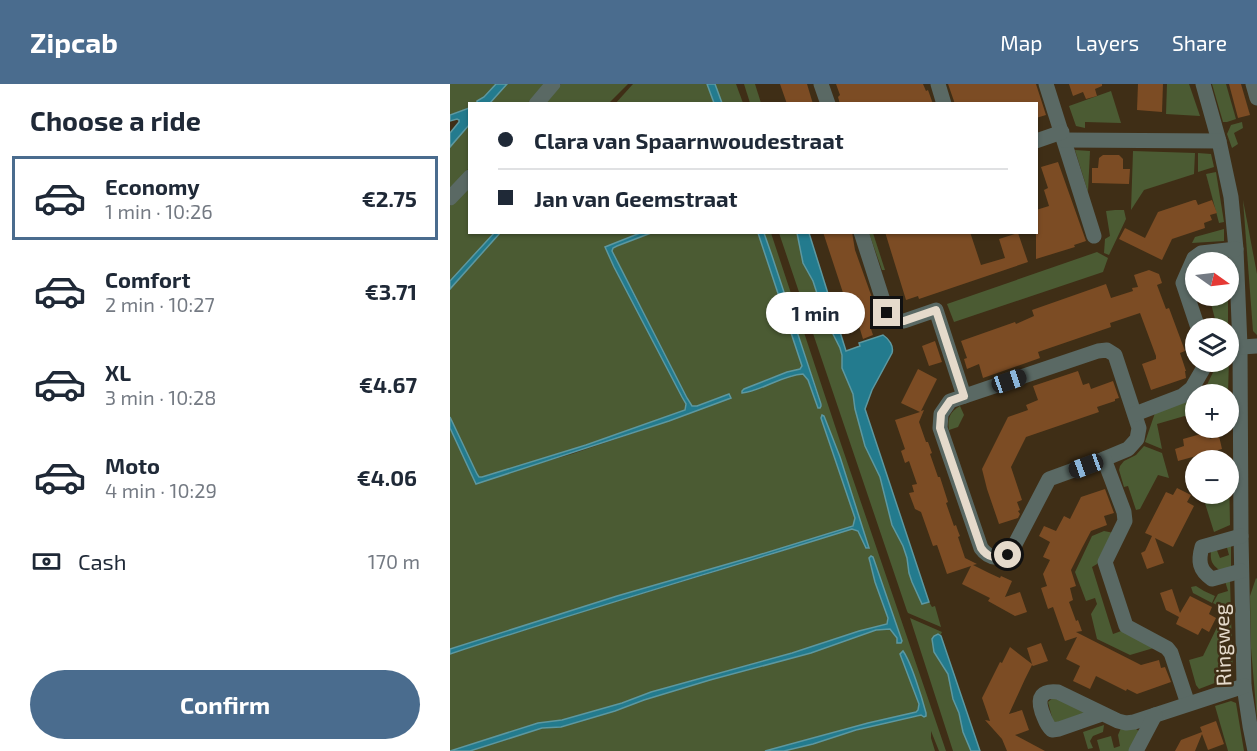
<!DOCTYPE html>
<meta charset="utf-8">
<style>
:root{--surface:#fff;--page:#f6f6f7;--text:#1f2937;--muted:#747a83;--line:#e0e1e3;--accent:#4a6c8e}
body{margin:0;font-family:"Exo 2",sans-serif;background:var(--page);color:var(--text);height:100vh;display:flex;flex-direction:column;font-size:22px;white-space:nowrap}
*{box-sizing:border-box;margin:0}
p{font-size:20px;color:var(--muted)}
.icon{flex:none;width:33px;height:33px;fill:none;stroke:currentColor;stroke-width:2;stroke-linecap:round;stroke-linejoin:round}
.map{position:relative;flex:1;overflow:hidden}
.details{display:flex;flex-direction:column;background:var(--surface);width:450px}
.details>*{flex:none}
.hud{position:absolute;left:18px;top:18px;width:570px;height:132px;border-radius:0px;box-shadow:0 2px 4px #0004;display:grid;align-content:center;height:132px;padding:0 30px;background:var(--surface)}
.needle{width:39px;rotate:104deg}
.fabs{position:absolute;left:735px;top:168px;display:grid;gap:12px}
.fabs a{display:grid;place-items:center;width:54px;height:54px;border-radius:50%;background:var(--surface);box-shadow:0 2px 4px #0004;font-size:30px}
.end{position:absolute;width:27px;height:27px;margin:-14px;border:8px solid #e5dacb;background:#111;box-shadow:0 0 0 3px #111}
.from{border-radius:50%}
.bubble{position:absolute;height:42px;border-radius:21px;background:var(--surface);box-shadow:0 2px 4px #0004;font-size:20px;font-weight:700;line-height:42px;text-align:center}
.car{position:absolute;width:18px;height:36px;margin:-18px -9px;border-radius:8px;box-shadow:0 0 4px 2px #0007;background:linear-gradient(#222 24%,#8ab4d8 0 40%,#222 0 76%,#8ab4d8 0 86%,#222 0)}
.hud b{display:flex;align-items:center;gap:21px;height:57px;font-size:22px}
.hud b+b{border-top:2px solid var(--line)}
.hud i{width:15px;height:15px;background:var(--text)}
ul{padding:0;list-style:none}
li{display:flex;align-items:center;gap:18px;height:84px;margin:0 12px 9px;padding:0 18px;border:3px solid transparent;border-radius:0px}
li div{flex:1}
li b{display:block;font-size:22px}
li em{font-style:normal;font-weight:700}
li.selected{border-color:var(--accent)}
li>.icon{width:54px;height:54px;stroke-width:1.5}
h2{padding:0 30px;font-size:27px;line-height:72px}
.pay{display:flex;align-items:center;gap:15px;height:66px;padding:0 30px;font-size:22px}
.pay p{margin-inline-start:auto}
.action{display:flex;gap:12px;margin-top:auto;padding:12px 30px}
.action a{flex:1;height:69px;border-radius:36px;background:var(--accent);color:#fff;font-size:24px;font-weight:700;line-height:69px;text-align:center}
header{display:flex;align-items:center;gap:36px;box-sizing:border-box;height:84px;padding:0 30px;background:var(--accent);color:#fff}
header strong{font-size:28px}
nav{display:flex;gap:33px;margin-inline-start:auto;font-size:21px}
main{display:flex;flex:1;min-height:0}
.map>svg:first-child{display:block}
.green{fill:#4b5b33}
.water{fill:#237b8e;stroke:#5d98a0;stroke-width:1.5}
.building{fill:#7c4c24}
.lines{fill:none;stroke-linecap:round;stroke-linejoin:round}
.minor{stroke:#5a6964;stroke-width:15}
.route{stroke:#e5dacb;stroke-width:8}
.labels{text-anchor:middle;stroke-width:5;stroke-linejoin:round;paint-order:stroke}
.street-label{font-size:21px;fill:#e5dacb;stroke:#3f2e16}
</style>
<header>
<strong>Zipcab</strong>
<nav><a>Map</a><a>Layers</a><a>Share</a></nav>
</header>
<main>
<section class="details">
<h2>Choose a ride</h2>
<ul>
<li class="selected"><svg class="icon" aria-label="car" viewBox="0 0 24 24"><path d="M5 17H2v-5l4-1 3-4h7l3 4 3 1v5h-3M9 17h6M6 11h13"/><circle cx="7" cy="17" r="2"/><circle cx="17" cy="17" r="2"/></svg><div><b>Economy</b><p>1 min · 10:26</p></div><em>€2.75</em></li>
<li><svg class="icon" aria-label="car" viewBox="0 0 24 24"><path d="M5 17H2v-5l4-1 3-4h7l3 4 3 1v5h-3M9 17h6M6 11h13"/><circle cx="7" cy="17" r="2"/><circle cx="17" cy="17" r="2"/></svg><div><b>Comfort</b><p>2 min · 10:27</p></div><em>€3.71</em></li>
<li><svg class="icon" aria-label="car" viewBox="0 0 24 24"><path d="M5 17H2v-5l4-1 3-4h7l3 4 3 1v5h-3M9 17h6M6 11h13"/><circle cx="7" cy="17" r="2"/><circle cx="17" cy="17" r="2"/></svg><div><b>XL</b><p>3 min · 10:28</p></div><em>€4.67</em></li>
<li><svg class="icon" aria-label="car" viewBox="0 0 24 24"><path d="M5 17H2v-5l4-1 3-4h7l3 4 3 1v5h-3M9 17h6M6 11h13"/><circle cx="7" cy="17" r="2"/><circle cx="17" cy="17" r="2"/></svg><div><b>Moto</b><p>4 min · 10:29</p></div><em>€4.06</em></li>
</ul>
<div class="pay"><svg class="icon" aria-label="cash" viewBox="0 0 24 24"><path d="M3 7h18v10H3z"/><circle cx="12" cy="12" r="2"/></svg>Cash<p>170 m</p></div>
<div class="action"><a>Confirm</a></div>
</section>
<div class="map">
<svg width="807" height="667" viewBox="0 0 807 667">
<rect width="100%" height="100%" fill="#3f2e16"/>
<!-- green -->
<g class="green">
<polygon points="0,0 46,0 34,13 28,17 27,19 20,20 19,24 0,31"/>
<polygon points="57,0 95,0 78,19 40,20"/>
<polygon points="111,0 178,0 159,19 93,20"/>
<polygon points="183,0 257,0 264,19 165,20"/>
<polygon points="265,0 286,0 293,19 272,19"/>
<polygon points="294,0 305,0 311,19 300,19"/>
<polygon points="717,0 739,0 750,32 716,30"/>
<polygon points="762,0 776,0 786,35 777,38 773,38"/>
<polygon points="661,7 671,39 635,38 635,44 626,42 619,22"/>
<polygon points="792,38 793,44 784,49 788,60 782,64 777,50 781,41"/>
<polygon points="19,41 19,84 0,106 0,63"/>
<polygon points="625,66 640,67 638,108"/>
<polygon points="683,67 745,69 744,90 694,106 681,126"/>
<polygon points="748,69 761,70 764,83 748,88"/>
<polygon points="766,88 774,138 769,139 756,90"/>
<polygon points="19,100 20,148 45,149 0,197 0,122"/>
<polygon points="793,116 807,190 807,251 803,247"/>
<polygon points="665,126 674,126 676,135 659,171 654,169 655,155 660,152 656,127"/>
<polygon points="774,145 774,157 742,159 745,153"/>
<polygon points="50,149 190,149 156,163 164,183 232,313 236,320 235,326 136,361 32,393 28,393 0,333 0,205"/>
<path d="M201,149H308L352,282L350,285C330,290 309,297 292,307V309C312,307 331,291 353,290L358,296L368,324H369L372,321L314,149H321L391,360L496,667H489L481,647V654L485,667H334C379,656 423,639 469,632L476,629L456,571L451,568L450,570L469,620L468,626L466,628L418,639L315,667H20L92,644L111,643L165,627L194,616L260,596L361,569L426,546L440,545L447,554V558L452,557L434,507L425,479L419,477L425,498L438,534L437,540L409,547L342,569L201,608L172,619L112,636L88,639L0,667V570L131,528L291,480L402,445L408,447L417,465L419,464L392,379L374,332L372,331L371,333L375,346L405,434L403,442L302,473L167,512L0,565V345L27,400L53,390L122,370L219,337L279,310L247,322H242L240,319L183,207L164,173L162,167L163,164Z"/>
<polygon points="329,149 347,149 353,179 363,197 370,217 390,264 392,271 392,284 403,310 405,325 415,362 430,393 442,441 453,462 457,474 459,489 462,498 472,519 479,518 482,523 485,522 491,543 458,529 457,527"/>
<polygon points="419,149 423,149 435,186 432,186"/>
<polygon points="647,168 658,174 653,188 504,238 497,220"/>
<polygon points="759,212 778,212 778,244 759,244 765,235"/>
<polygon points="779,274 778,310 749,310 753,309 768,278 778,278"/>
<polygon points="745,312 745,329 707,340 712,365 695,358 705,329"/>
<path d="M510,322L514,331L508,343L499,346C497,334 500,328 510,322Z"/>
<polygon points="694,362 712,369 719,394 708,391 690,425 686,426 678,402 674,403 669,386 670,382 674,377 686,371"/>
<polygon points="779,389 780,441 764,448 753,413 746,410 778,410"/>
<polygon points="654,447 664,449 647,480 642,483 663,550 674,546 707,563 680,571 647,555 641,530 647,520 645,514 636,517 625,488 642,452"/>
<path d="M776,460H781V484L769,486C762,480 760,477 761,467L766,464L770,474L779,471Z"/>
<polygon points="806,494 807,495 807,635 801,564 800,512"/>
<polygon points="775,497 780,497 781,528 763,519 768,510 778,507"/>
<polygon points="746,502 754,507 765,512 762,519 743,509 741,503"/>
<polygon points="773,531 781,533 783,592 749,605 746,601 739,576 753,572"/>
<polygon points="460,534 492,548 490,552 488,550 484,568 498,590 503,615 509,629 513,648 521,667 503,667"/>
<polygon points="604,613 640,630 609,640 603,637 598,618"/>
<polygon points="781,617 786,619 794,667 778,667 765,622"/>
<polygon points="654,641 653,648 643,652 640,657 643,664 638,665 633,648"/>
<polygon points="671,644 686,645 690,648 680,667 650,667 647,656 661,652 664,664 670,662 668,651"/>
</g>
<!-- water -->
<g class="water">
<polygon points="46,0 57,0 40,19 27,19 27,17 34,13"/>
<polygon points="257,0 265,0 272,19 264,19"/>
<polygon points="19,24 19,41 0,63 0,49 9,38 9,36 7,35 0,37 0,31"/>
<polygon points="45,148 50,149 0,205 0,197"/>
<polygon points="190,149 201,149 167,162 163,164 162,167 237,314 242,322 247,322 279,310 281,314 219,337 26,400 0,344 0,333 27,390 29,393 32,393 136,361 235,326 236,320 232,313 164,183 155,163"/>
<path d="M308,149H314L322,172L371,320V322L370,324H368L358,296L353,290C332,291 312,307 292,309V307L294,305L337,288L350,285L352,282Z"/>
<path d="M347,149H359L396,267L410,262L409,259L433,251C439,255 444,262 442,269L422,306L415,325L479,518L472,520L462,498L459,489L457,474L453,462L442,441L430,393L415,362L405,325L403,310L392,284V271L390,264L375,234L363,197L353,179Z"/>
<path d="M372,331L374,332L390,373L419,464H416L408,447L402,445C268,487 133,526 0,570V565L167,512L302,473L403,442L405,434L371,334Z"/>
<polygon points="421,472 423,473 452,557 451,559 447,559 447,554 440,545 426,546 361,569 260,596 194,616 165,627 111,643 92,644 20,667 0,667 88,639 112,636 172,619 201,608 342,569 409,547 437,540 438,534 425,498 419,474"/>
<polygon points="488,550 491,552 530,667 521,667 513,648 509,629 503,615 498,590 484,568 482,555 484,552"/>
<path d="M453,567C461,578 472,614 476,629V632L474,633L471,631L406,646L363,660L334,667H315L418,639L466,628L468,626L469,620L450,570Z"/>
</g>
<!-- building -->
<g class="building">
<polygon points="330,0 357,0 363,20 337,20"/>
<polygon points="386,0 473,0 476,7 478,6 483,20 390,20 388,13 390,11"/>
<polygon points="498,0 586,0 596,31 586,34 586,20 505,20"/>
<polygon points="619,0 652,0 652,2 645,5 647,12 636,15 633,8 623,12"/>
<polygon points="688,0 713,0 712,28 687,26"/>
<polygon points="779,0 791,0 800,31 788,34"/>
<polygon points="653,71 669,71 673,75 673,85 680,85 679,100 642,99 642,84 648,84 649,74"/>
<polygon points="608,78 636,157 624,161 625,163 586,175 586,126 599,122 594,106 598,104 591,83"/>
<polygon points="744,116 746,116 748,121 762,116 767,129 760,131 762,136 754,139 755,144 722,155 712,176 669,155 675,144 695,154 708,128"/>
<polygon points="373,148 402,148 405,166 430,236 429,236 431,242 421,245 423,251 413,255 404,226 399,227"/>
<polygon points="435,148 520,148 531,181 555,174 549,155 568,149 578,178 469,215 468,212 456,216"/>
<polygon points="699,186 709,190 712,199 707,201 716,225 719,224 735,267 730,269 736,287 735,287 736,294 701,306 692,280 706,275 706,272 690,229 660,239 661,243 588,268 590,274 533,294 529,280 517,285 514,275 517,274 511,257 565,238 566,240 584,232 582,226 656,200 661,214 683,207 682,204 688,203 684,191"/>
<polygon points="485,257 492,278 479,282 472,262"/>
<polygon points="468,285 487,295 471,327 474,326 469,338 476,358 478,358 482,369 480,370 488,393 490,393 498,418 496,419 504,442 506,441 508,447 510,452 508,453 515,474 527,480 523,481 539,489 550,494 551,492 562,497 555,513 570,508 577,528 565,532 538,517 540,514 512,500 521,482 497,490 487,461 483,462 471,428 465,425 459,409 464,408 462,401 467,400 459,377 455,379 451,367 455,365 445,336 470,328 451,319"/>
<polygon points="628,287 633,301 639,299 641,305 663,297 669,314 665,315 665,317 647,323 649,328 576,353 561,383 572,416 567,418 570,426 568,427 570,430 568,434 549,440 537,405 532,385 558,333 578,326 576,321 588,316 583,302"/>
<polygon points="758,348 760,355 769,352 772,365 728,377 725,365 734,362 733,355"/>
<polygon points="727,404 741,411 737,418 744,422 723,463 705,454 714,479 697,485 691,469 695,467 702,452 695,449 716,408 723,411"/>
<polygon points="655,405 664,429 654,432 657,441 641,447 632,464 621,486 626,502 620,504 623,516 619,518 626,537 628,536 632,547 626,548 691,581 709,576 711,584 715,583 721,598 687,610 677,605 676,607 646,592 640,605 623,597 630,582 616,575 627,553 615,557 603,523 598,525 591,504 597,502 593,490 600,476 593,473 600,458 589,452 594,442 606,447 614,432 620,435 631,413"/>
<polygon points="722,505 730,529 740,512 762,523 759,530 766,534 759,548 752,544 748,551 726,540 729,533 716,526 710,509"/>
<polygon points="591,559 598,577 583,582 582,581 575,595 559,630 572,626 579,646 565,651 595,667 557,667 552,655 535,636 540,637 532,614 550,578 552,579 560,563 582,580 577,564"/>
<polygon points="766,637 774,660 758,666 752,650 745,667 725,667 731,656 752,648 750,643"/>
</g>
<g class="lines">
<!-- minor -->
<g class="minor">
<polyline points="371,0 378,20"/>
<polyline points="488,0 494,20"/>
<polyline points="596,0 644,152"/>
<polyline points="753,0 769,57 781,113 786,165 790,262 791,452 794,602 800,642 805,667"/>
<polyline points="803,0 807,14"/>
<polyline points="86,20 103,0"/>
<polyline points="614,56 769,57"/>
<polyline points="586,57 612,48"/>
<polyline points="0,114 20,93"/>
<polyline points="411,148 437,229 446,237 454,237 486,226 514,312"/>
<polyline points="748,244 733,199 744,174 751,169 786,165"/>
<polyline points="778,264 807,262"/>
<path d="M657,266L665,271L689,344L687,355L678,365L654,375L599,395L562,466C552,477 539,475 531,464L490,344L491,330L500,317L648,267Z"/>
<polyline points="685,330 732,312 742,304 757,278"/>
<polyline points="654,375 674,428 675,437 655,478 676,542 717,564 721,569 738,620"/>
<path d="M791,452L752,463C748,477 749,486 762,495L791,487"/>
<path d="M652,630L609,645L602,646C596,641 595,635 592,628C587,613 592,606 608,608L668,637L676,639L684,638L794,602"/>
<polyline points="686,667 705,631"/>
</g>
</g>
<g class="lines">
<!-- route -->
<path class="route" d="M437,229L446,237H454L486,226L514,312L500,317L491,330L490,344L531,464C537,473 547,476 558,471"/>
</g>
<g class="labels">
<!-- street labels -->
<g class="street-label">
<text transform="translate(773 561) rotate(-92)" y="7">Ringweg</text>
</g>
</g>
</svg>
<div class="fabs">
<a><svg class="needle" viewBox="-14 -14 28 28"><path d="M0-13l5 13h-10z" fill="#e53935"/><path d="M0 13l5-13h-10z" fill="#747a83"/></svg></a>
<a><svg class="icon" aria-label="layers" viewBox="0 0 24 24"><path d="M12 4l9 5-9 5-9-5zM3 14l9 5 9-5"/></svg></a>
<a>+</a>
<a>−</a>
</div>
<i class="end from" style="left:558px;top:471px"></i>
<i class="end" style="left:437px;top:229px"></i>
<div class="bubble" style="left:316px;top:208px;width:99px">1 min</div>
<i class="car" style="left:559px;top:297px;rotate:71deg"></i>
<i class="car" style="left:636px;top:382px;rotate:250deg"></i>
<div class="hud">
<b><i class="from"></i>Clara van Spaarnwoudestraat</b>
<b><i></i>Jan van Geemstraat</b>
</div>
</div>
</main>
